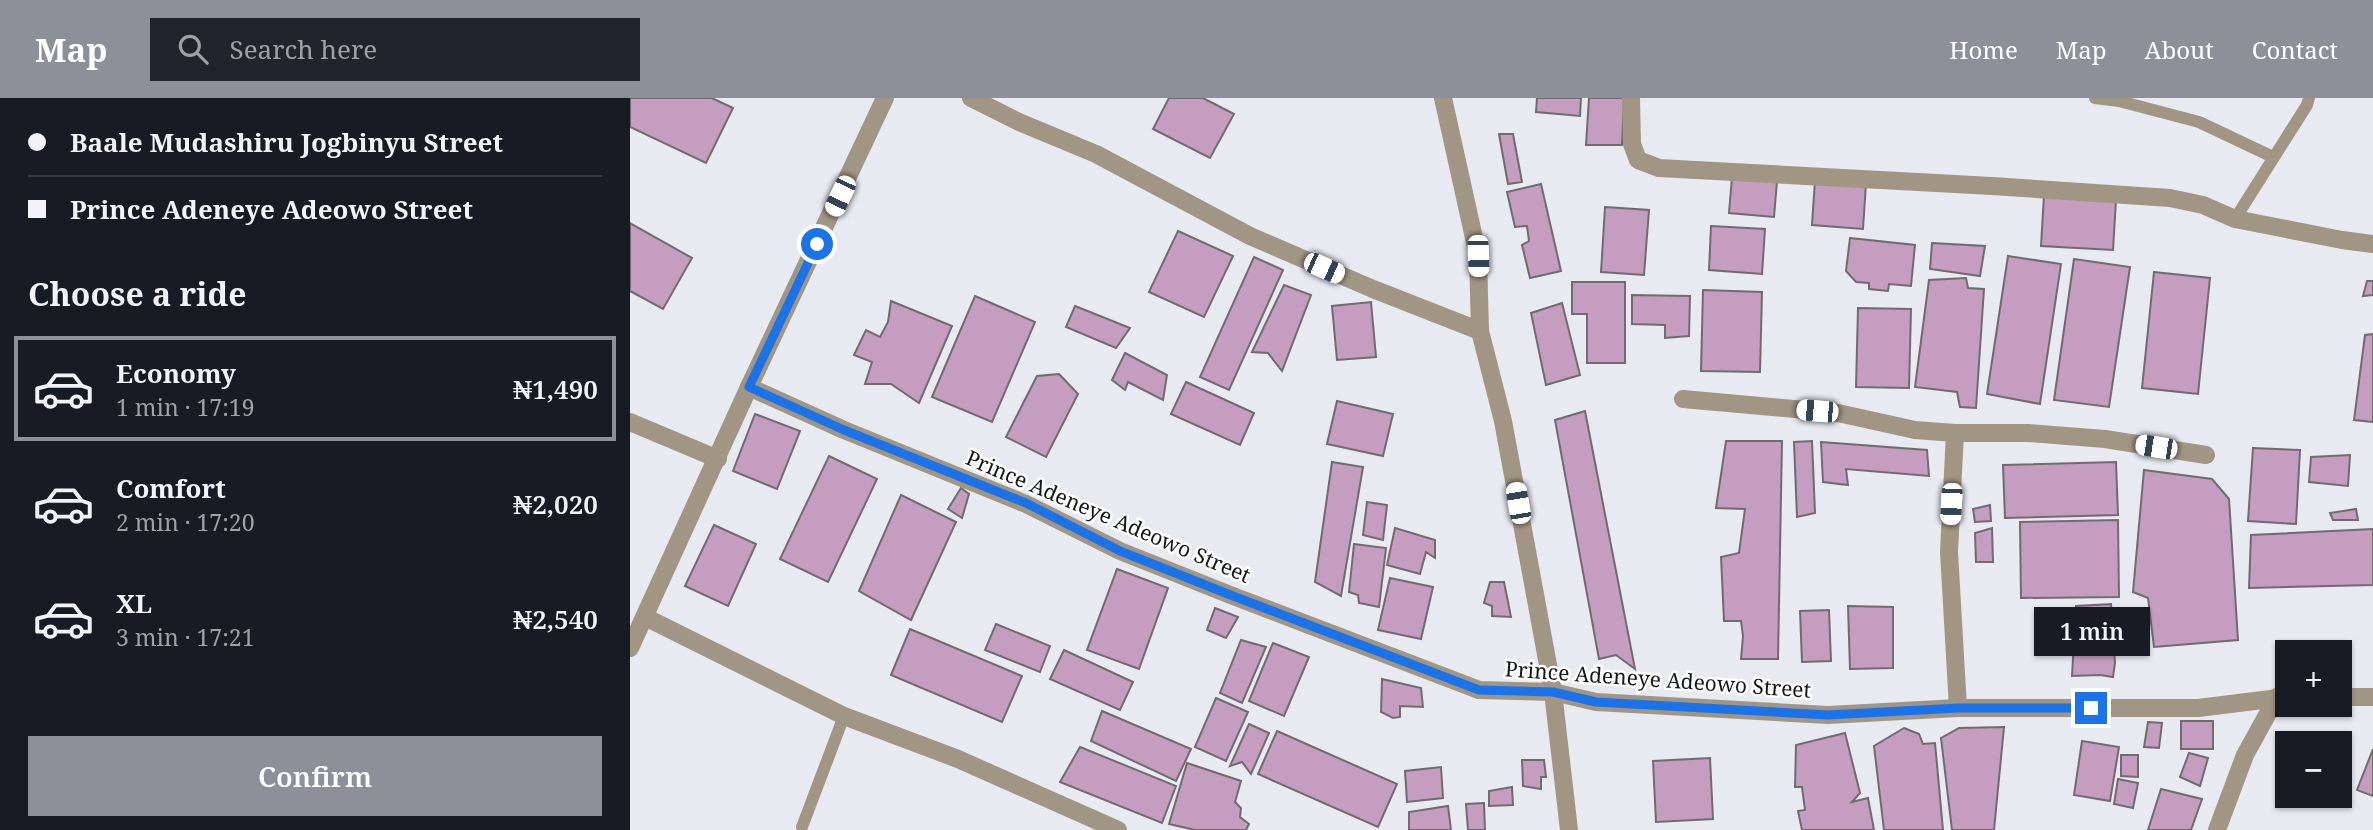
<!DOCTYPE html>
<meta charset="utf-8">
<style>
:root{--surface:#171b24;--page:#20242c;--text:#f1f3f6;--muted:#9ea1a6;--line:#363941;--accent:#8c9099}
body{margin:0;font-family:"Noto Serif",serif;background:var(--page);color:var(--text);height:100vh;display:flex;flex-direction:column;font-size:26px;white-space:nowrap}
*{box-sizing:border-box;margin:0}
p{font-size:23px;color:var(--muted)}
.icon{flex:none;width:38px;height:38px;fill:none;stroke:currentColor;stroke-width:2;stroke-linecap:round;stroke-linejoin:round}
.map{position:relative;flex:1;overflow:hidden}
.side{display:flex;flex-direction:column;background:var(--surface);width:630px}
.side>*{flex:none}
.hud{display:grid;align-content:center;height:154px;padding:0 28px;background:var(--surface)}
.controls{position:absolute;left:1645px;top:542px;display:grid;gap:14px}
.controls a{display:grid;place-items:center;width:77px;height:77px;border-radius:0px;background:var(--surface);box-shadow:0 2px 5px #0004;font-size:35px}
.end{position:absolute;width:32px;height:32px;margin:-16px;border:9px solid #1a73e8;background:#fff;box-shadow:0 0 0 4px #fff}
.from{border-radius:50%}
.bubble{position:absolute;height:49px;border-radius:0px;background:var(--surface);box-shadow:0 2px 5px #0004;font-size:23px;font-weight:600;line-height:49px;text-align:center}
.car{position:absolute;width:21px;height:42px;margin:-21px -10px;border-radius:9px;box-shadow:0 0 5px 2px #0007;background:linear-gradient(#fff 24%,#345 0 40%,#fff 0 76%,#345 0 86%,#fff 0)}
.hud b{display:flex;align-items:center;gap:24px;height:66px;font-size:26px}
.hud b+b{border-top:2px solid var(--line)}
.hud i{width:18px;height:18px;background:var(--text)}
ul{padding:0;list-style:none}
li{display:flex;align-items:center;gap:21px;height:105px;margin:0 14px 10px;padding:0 14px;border:4px solid transparent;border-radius:0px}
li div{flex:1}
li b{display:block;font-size:26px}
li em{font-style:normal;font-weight:600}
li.on{border-color:var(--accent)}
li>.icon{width:63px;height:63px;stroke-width:1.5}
h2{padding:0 28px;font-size:32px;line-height:84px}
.button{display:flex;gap:14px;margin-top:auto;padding:14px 28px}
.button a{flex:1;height:80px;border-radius:0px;background:var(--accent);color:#fff;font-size:28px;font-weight:600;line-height:80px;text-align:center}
header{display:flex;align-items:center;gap:42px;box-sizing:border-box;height:98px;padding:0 35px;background:var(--accent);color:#fff}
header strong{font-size:33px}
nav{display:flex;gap:38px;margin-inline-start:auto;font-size:24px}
.search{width:490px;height:63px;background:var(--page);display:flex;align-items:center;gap:18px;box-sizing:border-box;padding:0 24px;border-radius:0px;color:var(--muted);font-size:26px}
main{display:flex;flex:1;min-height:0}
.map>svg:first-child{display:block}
.building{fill:#c59dbf;stroke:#716b70;stroke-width:2}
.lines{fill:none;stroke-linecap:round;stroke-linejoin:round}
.service{stroke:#a19583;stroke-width:12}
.minor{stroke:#a19583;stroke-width:18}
.route{stroke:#1a73e8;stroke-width:9}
.labels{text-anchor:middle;stroke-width:5;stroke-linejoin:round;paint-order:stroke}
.street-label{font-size:21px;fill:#161719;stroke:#fff}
</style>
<header>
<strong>Map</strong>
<div class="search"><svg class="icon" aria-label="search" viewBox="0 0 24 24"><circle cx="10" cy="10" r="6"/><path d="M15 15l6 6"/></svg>Search here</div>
<nav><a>Home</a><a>Map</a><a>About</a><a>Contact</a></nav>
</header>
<main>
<section class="side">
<div class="hud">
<b><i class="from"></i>Baale Mudashiru Jogbinyu Street</b>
<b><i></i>Prince Adeneye Adeowo Street</b>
</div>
<h2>Choose a ride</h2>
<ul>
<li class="on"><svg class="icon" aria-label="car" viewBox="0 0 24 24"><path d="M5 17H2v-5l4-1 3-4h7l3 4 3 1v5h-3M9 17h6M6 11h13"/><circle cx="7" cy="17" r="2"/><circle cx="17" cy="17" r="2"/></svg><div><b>Economy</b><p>1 min · 17:19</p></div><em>₦1,490</em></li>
<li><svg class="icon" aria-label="car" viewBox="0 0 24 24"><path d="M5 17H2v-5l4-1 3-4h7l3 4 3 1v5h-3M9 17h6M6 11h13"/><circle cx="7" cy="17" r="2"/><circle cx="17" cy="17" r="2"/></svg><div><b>Comfort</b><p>2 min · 17:20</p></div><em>₦2,020</em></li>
<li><svg class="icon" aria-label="car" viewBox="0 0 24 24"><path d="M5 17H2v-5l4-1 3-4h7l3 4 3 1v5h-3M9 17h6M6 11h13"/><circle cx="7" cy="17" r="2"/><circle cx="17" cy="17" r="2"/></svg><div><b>XL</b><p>3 min · 17:21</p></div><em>₦2,540</em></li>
</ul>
<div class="button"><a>Confirm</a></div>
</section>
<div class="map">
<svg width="1743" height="732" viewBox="0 0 1743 732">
<rect width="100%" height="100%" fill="#e7eaf1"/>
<!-- building -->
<g class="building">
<polygon points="0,0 82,0 103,10 76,65 0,29"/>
<polygon points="539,0 573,0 604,16 580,60 523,31"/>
<polygon points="907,0 951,0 950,18 906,14"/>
<polygon points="959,0 994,0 992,47 956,47"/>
<polygon points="869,36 883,36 892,84 878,86"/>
<polygon points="1102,79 1147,83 1144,119 1099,115"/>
<polygon points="1185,82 1236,85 1233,131 1182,127"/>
<polygon points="911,86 931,173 900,180 892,147 899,143 897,128 885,129 877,94"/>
<polygon points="1414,97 1486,102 1483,152 1411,148"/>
<polygon points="975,109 1019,112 1014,177 971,174"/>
<polygon points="0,125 62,160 33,211 0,193"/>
<polygon points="1081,128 1135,131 1132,176 1079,172"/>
<polygon points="548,133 603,158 574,219 519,194"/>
<polygon points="1220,140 1285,147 1281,188 1259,186 1258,193 1239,191 1239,185 1226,184 1216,173"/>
<polygon points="1302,145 1355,148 1350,178 1300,171"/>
<polygon points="1378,158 1431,166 1410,306 1357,296"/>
<polygon points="624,159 653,172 599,292 570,279"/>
<polygon points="1444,161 1500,169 1479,309 1424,302"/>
<polygon points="1524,174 1580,180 1568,296 1512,290"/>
<polygon points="1336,180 1338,190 1354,191 1346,310 1330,309 1327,294 1285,289 1299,182"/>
<polygon points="1737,183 1743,183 1743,197 1733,198"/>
<polygon points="942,184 995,184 995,265 957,265 957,216 942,216"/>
<polygon points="654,187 681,197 652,273 638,255 622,254"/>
<polygon points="1073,192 1132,194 1130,274 1071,273"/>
<polygon points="1002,197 1060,198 1059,238 1035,240 1035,227 1002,226"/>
<polygon points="345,198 405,224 362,324 302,299"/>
<polygon points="261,203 322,228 289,305 261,286 235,286 242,264 224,257 236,232 250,239 258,224"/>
<polygon points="741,204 746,259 707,262 702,208"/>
<polygon points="932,205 950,277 916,287 901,215"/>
<polygon points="445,208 500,230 486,250 436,229"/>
<polygon points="1228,210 1281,211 1279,290 1226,289"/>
<polygon points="1743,236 1743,324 1724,322 1735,237"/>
<polygon points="495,255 537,277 533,302 498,284 495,292 482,282"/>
<polygon points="429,276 448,296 416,359 376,339 407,278"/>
<polygon points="556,284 624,315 610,347 541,316"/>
<polygon points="707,303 763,316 753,358 697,346"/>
<polygon points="955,313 1005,571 986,557 969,561 925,322"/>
<polygon points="125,316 170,333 147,391 103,373"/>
<polygon points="1096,343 1152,343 1148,561 1111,561 1113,538 1111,523 1094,523 1091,459 1109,455 1115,411 1086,410"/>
<polygon points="1182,343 1185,415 1167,419 1164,344"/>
<polygon points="1191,344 1297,352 1299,378 1216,371 1218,387 1193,384"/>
<polygon points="1623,350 1670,352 1666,426 1618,423"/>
<polygon points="1720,357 1718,388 1679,384 1681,359"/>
<polygon points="199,358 247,381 198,484 150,461"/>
<polygon points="702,364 733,369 711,498 685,484"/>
<polygon points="1486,364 1488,417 1375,420 1373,367"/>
<polygon points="1514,372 1582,381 1599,401 1608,542 1524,549 1518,500 1503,494"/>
<polygon points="331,390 339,396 332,420 318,411"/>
<polygon points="271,397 326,424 281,522 229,493"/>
<polygon points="737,404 757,407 753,442 733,437"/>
<polygon points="1360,407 1361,423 1345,424 1343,411"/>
<polygon points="1726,411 1728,422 1703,422 1700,415"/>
<polygon points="1488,422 1489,499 1391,500 1390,424"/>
<polygon points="84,427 126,446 98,508 55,488"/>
<polygon points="765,430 805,442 805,460 796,454 790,476 757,467"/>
<polygon points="1362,430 1363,464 1346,464 1345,435"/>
<polygon points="1743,431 1743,487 1619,490 1621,437"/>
<polygon points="724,446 756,450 749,509 729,505 728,497 719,494"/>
<polygon points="487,471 538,490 509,571 457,552"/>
<polygon points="760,480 803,489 791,541 748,532"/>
<polygon points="860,484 874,484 881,519 862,518 862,508 854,505"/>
<polygon points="1481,506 1485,565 1483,579 1470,577 1442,578 1446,508"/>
<polygon points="1218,508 1263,509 1263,570 1220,571"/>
<polygon points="585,510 608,519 596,540 577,532"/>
<polygon points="1199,512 1201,563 1172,564 1170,513"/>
<polygon points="366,526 420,548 410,574 355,552"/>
<polygon points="280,531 392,578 372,624 261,577"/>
<polygon points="611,542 636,549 612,605 590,595"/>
<polygon points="643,545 679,559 654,618 619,603"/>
<polygon points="434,552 503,584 490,612 420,581"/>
<polygon points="752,581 791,590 793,609 770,608 770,619 763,620 751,614"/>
<polygon points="586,600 618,614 596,663 565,649"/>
<polygon points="472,613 561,651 546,683 461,643"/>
<rect x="1551" y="623" width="32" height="28"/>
<polygon points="1518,624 1532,625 1529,650 1514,649"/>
<polygon points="619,626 639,635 621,676 612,664 600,668"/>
<polygon points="1374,629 1364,732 1322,732 1311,640 1329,630"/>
<polygon points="1274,630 1289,636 1293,646 1305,645 1313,732 1254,732 1244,648"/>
<polygon points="647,633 767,686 748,729 628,676"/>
<polygon points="1215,635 1230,695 1222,704 1238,700 1244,732 1172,732 1168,713 1175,712 1172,689 1165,689 1166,647"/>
<polygon points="1452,643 1489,649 1480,703 1444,697"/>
<polygon points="450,649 546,688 532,725 430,684"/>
<polygon points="1743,651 1743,698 1727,692"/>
<polygon points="1559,655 1578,660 1570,688 1550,679"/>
<polygon points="1491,657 1508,657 1508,679 1491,678"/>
<polygon points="1080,660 1083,721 1026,724 1023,663"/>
<polygon points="892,662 914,662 916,679 911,679 911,691 893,688"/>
<polygon points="557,665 611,683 605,704 611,710 610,719 619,726 616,732 565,732 539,726"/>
<polygon points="811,669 813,700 777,704 775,673"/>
<polygon points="1488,681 1508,685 1503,710 1484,706"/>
<polygon points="882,689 883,707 859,708 859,693"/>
<polygon points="1531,691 1572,701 1561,732 1518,732"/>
<polygon points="854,705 855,732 838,732 836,706"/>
<polygon points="818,708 821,732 779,732 779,714"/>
</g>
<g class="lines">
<!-- service -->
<g class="service">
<polyline points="1465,0 1489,3 1569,24 1643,59"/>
<polyline points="1605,121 1677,7 1679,0"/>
<polyline points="172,729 214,618"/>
</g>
<!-- minor -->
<g class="minor">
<polyline points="341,0 389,24 466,56 620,138 743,191 850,233"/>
<polyline points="813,0 848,158 850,233 873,323 923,594 939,732"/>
<polyline points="1001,0 1002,46 1008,62 1029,70 1362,88 1540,100 1573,107 1605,121 1712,142 1743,146"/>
<polyline points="119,289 214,332 396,406 490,453 603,498 849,592 923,594 966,604 1198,617 1328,610 1568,610 1657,599"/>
<polyline points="1053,301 1208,315 1285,332 1325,335 1398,335 1475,341 1576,357"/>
<polyline points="0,324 88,361"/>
<polyline points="1325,335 1319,454 1328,610"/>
<polyline points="15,519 214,618 328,661 488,732"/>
<polyline points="0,550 119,289 255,0"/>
<polyline points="1710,599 1743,599"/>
<polyline points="1587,732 1615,657 1647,599"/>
</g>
</g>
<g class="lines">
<!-- route -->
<polyline class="route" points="187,146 119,289 214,332 396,405 490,453 603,498 849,592 923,594 966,604 1198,617 1328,610 1461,610"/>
</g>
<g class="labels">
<!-- street labels -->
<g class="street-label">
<text transform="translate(478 419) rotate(23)" y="7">Prince Adeneye Adeowo Street</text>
<text transform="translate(1028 582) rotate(4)" y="7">Prince Adeneye Adeowo Street</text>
</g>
</g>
</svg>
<div class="controls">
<a>+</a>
<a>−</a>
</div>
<i class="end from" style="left:187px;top:146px"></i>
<i class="end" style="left:1461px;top:610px"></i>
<div class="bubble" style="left:1404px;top:509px;width:116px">1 min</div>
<i class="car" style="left:210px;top:98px;rotate:205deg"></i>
<i class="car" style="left:848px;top:158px;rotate:178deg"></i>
<i class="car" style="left:694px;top:170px;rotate:114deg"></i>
<i class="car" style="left:1187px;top:313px;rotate:275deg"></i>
<i class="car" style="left:1526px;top:349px;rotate:279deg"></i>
<i class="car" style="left:888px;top:405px;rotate:350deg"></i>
<i class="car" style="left:1321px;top:406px;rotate:183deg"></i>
</div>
</main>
